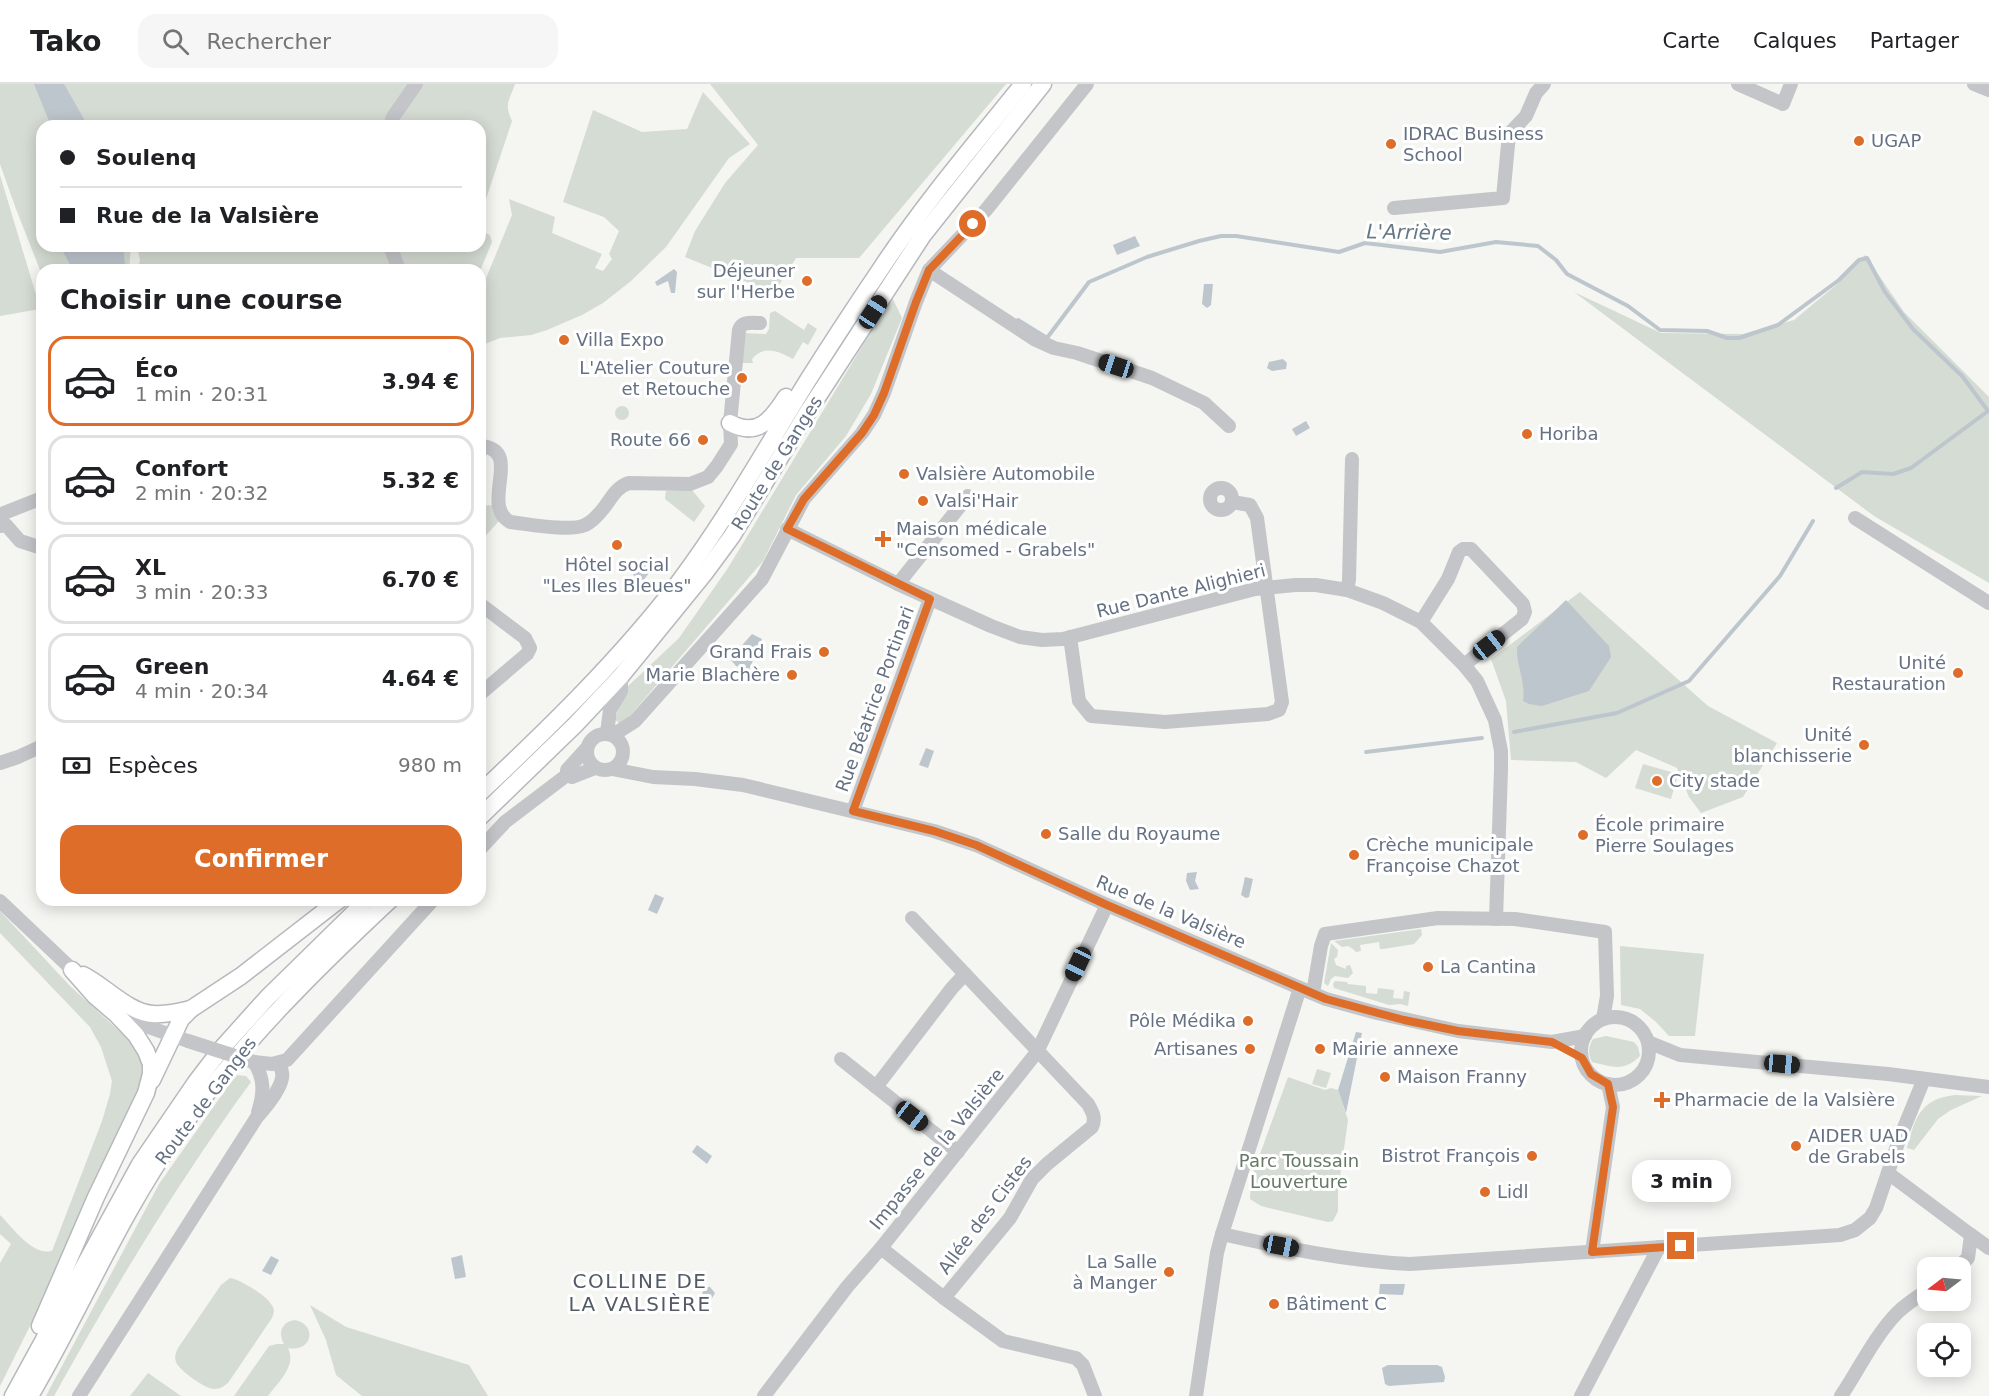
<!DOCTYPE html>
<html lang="fr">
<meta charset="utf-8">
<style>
:root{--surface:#fff;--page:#f6f6f6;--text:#202124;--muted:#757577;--line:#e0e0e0;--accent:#dd6d29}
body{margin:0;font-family:"DejaVu Sans",sans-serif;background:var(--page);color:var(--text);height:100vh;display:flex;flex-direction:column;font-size:22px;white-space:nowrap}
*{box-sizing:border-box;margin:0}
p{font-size:20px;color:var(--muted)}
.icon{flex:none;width:33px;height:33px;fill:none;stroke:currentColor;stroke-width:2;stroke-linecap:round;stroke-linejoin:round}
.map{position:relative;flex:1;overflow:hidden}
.sheet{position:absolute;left:36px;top:180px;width:450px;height:642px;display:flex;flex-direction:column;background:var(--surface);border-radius:18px;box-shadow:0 3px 15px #0003}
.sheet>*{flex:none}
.guide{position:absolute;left:36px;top:36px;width:450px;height:132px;border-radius:18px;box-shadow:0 3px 15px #0003;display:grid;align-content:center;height:132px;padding:0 24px;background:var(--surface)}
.needle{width:39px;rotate:254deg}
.tools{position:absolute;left:1917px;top:1173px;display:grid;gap:12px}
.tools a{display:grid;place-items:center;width:54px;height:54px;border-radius:12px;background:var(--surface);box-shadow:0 3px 15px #0003;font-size:30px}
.end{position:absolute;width:27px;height:27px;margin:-14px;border:8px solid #dd6d29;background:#fff;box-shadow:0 0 0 3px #fff}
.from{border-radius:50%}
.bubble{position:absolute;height:42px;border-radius:18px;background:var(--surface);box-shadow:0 3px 15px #0003;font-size:20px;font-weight:800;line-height:42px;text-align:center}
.car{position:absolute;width:18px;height:36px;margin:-18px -9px;border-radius:8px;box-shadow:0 0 4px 2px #0007;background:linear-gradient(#222 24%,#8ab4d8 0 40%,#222 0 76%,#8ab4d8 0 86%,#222 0)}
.guide b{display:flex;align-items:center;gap:21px;height:57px;font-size:22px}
.guide b+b{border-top:2px solid var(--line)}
.guide i{width:15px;height:15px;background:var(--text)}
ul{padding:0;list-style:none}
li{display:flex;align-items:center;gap:18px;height:90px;margin:0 12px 9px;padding:0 12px;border:3px solid var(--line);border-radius:18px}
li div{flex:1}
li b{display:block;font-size:22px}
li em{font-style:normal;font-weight:800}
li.current{border-color:var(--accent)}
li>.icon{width:54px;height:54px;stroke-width:1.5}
h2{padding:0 24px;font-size:27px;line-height:72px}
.pay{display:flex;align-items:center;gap:15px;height:66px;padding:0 24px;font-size:22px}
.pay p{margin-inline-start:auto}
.button{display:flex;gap:12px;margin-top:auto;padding:12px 24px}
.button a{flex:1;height:69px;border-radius:18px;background:var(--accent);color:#fff;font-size:24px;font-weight:800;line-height:69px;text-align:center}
header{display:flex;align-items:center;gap:36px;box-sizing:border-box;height:84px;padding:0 30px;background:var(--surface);border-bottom:2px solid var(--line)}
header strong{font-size:28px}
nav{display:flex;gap:33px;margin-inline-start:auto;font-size:21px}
.search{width:420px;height:54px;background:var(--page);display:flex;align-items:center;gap:15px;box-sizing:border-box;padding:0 21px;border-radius:18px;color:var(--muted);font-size:22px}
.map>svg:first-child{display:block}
.green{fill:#d5dcd3}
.water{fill:#bec6cd}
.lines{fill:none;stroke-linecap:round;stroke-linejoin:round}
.stream{stroke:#bec6cd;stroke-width:4}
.major-casing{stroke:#b6b8bd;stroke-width:19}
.minor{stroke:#c3c5c9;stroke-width:14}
.major{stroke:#fff;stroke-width:16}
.minor-bridge{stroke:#c3c5c9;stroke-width:14}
.route{stroke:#dd6d29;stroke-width:8}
.poi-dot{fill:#dd6d29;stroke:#fff;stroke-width:2}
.labels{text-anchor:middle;stroke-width:6;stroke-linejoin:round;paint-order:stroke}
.poi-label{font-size:18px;fill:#657182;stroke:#fff;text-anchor:start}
.street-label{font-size:18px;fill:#657182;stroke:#fff}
.park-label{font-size:18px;fill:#657964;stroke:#fff}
.water-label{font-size:20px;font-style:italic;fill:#657985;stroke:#fff}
.neighbourhood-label{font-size:20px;letter-spacing:1.5px;fill:#535b67;stroke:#fff}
</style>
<header>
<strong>Tako</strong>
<div class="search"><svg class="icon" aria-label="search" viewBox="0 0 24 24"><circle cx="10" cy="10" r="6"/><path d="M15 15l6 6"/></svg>Rechercher</div>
<nav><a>Carte</a><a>Calques</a><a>Partager</a></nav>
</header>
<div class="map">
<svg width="1989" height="1312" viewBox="0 0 1989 1312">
<rect width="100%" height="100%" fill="#f5f5f1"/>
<!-- green -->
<g class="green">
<polygon points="0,0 411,0 385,42 42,42 42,162 131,162 129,186 42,186 42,191 16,125 0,80"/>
<path d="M422,0H515C509,18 504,19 512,37L480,133V42H397L401,31Z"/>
<polygon points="710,0 1006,0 859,174 796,174 774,209 685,173 695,147 725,99 758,61"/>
<polygon points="703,8 750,60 729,74 666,163 631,197 603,219 582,231 547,246 531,251 500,254 480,262 480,209 512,131 509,115 555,133 552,149 602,170 595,184 603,187 612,175 609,170 619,147 604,133 563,118 593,26 642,48 687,45"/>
<polygon points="0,91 40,224 42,225 42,231 40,225 0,232"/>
<polygon points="480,146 490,151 492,158 480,187 404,186 395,162 480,162"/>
<polygon points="137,162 385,162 395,186 138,186 140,176"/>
<polygon points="1865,171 1904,228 1989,313 1989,499 1874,432 1574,208 1661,249 1743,250 1794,236 1836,201"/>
<polygon points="892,213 902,234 871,310 846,352 796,411 763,477 622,641 615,636 626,604 679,554 728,484"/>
<path d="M775,227L804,246L808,239L817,245L808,261L803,258L793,275C780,268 764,260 752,275L753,279H740L744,249L766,250L769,245L770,229Z"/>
<circle cx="622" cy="329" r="7"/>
<polygon points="692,406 705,422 694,438 665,415 666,407"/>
<polygon points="493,421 500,436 480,458 480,422"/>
<polygon points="1580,508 1708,622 1777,659 1743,713 1701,729 1689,713 1677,684 1636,666 1606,694 1576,678 1511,676 1506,617 1491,575"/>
<polygon points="1643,680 1678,690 1671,715 1635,704"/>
<path d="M0,827L70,902L129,956L142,973L146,992L80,1127L51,1200L0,1302V1179L11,1160L0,1150V1131C14,1145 31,1171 52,1167L102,1037L110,1010L112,997L101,963L90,943L0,849Z"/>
<polygon points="1421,845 1422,851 1414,860 1383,865 1380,865 1379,858 1360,861 1361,867 1356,868 1353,865 1348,862 1342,863 1334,857"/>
<polygon points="1331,859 1338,866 1337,873 1334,875 1336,881 1346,885 1346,882 1350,881 1353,889 1348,894 1335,892 1331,895 1328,902 1324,899"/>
<polygon points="1620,862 1704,870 1695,952 1669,952 1656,938 1640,925 1621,921"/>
<polygon points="1335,897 1347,898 1348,900 1366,902 1366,909 1377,910 1378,904 1394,906 1393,914 1403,915 1404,907 1410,908 1408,922 1400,920 1389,921 1334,904 1333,900"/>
<path d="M1606,952L1634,958L1638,963L1640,972C1624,988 1613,983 1592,978C1588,970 1588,963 1593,955Z"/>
<polygon points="1317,985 1331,989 1326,1004 1312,1000"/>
<path d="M236,991L246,992L251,998C178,1098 114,1204 54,1312H46L159,1100Z"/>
<polygon points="1288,993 1325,1006 1331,1004 1338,1006 1348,1036 1338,1107 1338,1127 1333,1137 1328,1138 1261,1122 1250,1115 1251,1095"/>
<path d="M1955,1011L1982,1012L1951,1026L1938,1035L1914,1066L1907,1064C1915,1034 1920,1015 1955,1011Z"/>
<path d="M230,1194C239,1195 266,1211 271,1220C275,1225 274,1229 272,1234L228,1299C224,1302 220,1305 215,1305C206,1306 179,1286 176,1278C174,1272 176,1269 178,1264L221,1201Z"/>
<polygon points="310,1221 346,1243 469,1281 488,1312 362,1312 336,1291 326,1256"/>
<path d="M295,1236C318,1241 312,1269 288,1264C297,1282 278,1298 268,1312H234L269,1262L277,1260H284C278,1249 281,1238 295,1236Z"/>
<polygon points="148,1289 181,1312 130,1312"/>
</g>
<!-- water -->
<g class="water">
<polygon points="34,0 64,0 88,42 51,42"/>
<polygon points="1135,152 1140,162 1117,171 1113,161"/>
<polygon points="60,162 123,162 125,180 122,186 73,186"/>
<polygon points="674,185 677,188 675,209 671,209 668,197 657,202 655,198"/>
<polygon points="1204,200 1213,200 1211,221 1207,224 1202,220"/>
<polygon points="1283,275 1287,279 1286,285 1272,287 1267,284 1269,278"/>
<polygon points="1306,337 1310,344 1296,352 1292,345"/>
<polygon points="646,474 656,480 642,498 633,491"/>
<path d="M1566,516L1609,562L1611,573L1589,607L1542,622L1529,620L1523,617C1526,597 1516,582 1517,563Z"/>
<polygon points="752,550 762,555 749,586 736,582 730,575"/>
<polygon points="926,664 934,667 928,684 919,681"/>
<polygon points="1197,788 1195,797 1199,805 1190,806 1186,797 1187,789"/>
<polygon points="1245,793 1253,795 1249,813 1246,814 1241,811"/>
<polygon points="655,810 664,814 657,830 648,826"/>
<polygon points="1356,948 1362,949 1346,1029 1338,1006"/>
<polygon points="697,1061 712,1072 707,1080 692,1068"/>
<polygon points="462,1171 466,1193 455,1195 451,1174"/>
<polygon points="271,1172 279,1176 271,1191 262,1187"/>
<polygon points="1380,1200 1405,1200 1403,1211 1379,1210"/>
<polygon points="705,1203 710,1203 715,1209 711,1216 703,1220 696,1214 702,1210"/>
<polygon points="1388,1281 1437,1281 1442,1283 1445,1293 1444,1298 1389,1302 1385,1300 1382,1284"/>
</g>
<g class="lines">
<!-- stream -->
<g class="stream">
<polyline points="1018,236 1047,254 1089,198 1147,173 1199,157 1221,152 1236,152 1339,168 1365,159 1440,168 1496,158 1538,162 1556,176 1567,190 1628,222 1660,246 1707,247 1727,254 1739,254 1778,241 1839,196 1859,176 1867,174 1885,208 1913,245 1963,293 1988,327"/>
<polyline points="1836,404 1862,388 1893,390 1911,384 1988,327"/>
<polyline points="1514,648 1617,629 1689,597 1780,492 1813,437"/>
<polyline points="1366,668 1482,654"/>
</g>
<defs>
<g id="major">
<path d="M730,339C758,354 772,335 786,313"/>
<path d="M480,709C551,642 620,575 679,498C727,434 766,364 808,296C832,258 857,220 882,183C925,118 975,60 1023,0"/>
<polyline points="480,733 575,641 621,592 704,490 732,452 809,326 923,151 1043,0"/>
<path d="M83,891C105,902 129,929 153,930C166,931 179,928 191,925"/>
<polyline points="152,996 181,935 191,925 241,892 339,816"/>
<polyline points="40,1242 96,1113 146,1009 151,990 151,980 146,967 136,951 116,930 95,912 72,886"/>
<polyline points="13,1312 140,1080 196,998 222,964 268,913 367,816"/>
<path d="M30,1312C81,1225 120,1130 179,1047C239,961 314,887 390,816"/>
</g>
</defs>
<!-- major casing -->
<use href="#major" class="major-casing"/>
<!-- minor -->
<g class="minor">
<polyline points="1738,0 1783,20 1791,0"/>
<polyline points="1974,0 1989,6"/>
<polyline points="390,42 393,33 416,0"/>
<polyline points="1394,124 1503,114 1509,50 1526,32 1536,9 1544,0"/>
<polyline points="390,162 399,186"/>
<polyline points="929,186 1034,255 1054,264 1077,269 1152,294 1204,319 1229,342"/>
<path d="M480,362C525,365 479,420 510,438C529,440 570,448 585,441C592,438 599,430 603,425C611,415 616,403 629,399L690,400L708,393L717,382L731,360L730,339L739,246C742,237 751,239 760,239"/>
<circle cx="1221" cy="415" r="11"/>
<polyline points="4,429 42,414"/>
<polyline points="1855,434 1989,519"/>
<polyline points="0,442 6,441 20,457 42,464"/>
<polyline points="787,445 898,500 991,542 1020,553 1042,556 1063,555 1255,505 1295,501 1316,501 1347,506 1383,519 1421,538 1464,581 1477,597 1495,636 1501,667 1501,686 1496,835"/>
<polyline points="898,500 968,412"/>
<polyline points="1347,506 1349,496 1352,375"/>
<polyline points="480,520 525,554 530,564 527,570 480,610"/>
<polyline points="1421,538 1448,495 1459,468 1463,465 1471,465 1523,520 1525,528 1522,535 1464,581"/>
<polyline points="1070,553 1079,617 1091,632 1165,638 1268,630 1279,626 1282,618 1257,434 1250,421 1232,418"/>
<polyline points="607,649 610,626 621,607 621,592"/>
<circle cx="605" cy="668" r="18"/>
<polyline points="613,651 635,637 762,495 804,415 862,349 874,331 884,309 916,218 929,186 986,126 1087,0"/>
<polyline points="0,679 18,673 42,662"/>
<polyline points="612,685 653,693 695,695 743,701 934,747 976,761 1107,821 1300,904 1326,915 1377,929 1458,947 1552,958 1585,952"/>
<polyline points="567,691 572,693 595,684"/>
<polyline points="853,727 930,515"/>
<polyline points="480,765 505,738 567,691 567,686 586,665"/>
<polyline points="0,817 79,892"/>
<path d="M912,834L1088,1020C1093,1029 1096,1034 1092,1043L1047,1080L1032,1095L1010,1134L944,1214"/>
<path d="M1300,904L1222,1150C1284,1164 1346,1177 1410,1180L1840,1151L1855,1146L1870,1134L1876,1124L1899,1056L1924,995"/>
<polyline points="1313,909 1321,862 1325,850 1438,834 1515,835 1605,848 1607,912 1603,935"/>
<polyline points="118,926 137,939 188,957"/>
<circle cx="1615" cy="967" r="34"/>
<polyline points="1648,958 1680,971 1888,990 1989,1003"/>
<polyline points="841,975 958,1068"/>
<polyline points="254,978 272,980 287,976 433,816"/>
<path d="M254,978C265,995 264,1010 258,1028"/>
<polyline points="876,1003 952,904 965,890"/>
<polyline points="1888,1089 1971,1151 1968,1174 1957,1184"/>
<polyline points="1971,1151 1989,1164"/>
<polyline points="881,1164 944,1214 1003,1257 1076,1274 1083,1281 1095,1312"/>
<polyline points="1592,1168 1613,1023 1608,1000"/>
<path d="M79,1312L257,1033C265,1024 280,1006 282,994C283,990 281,984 279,980"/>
<polyline points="764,1312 847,1203 881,1164 1037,968 1107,821"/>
<polyline points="1196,1312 1217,1169 1222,1150"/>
<polyline points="1581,1312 1659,1163"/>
<path d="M1841,1312C1859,1285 1874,1253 1897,1229C1906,1220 1917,1213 1928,1206"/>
</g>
<!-- major -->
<use href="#major" class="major"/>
<!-- minor-bridge -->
<polyline class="minor-bridge" points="188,957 254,978"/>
</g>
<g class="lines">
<!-- route -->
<polyline class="route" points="973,140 929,186 916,218 884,309 874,331 862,349 804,415 787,445 930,515 853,727 934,747 976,761 1107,821 1326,915 1404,936 1458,947 1552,958 1582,974 1591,990 1608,1000 1613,1023 1592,1168 1681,1162"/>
</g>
<!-- markers -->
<g class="poi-dot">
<circle cx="1859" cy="57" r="6"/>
<circle cx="1391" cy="60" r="6"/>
<circle cx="807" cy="197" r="6"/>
<circle cx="564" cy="256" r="6"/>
<circle cx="742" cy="294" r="6"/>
<circle cx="1527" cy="350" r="6"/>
<circle cx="703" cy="356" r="6"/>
<circle cx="904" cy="390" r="6"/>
<circle cx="923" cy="417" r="6"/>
<path d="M880 446h6v6h6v6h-6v6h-6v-6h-6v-6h6z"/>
<circle cx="617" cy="461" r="6"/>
<circle cx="824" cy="568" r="6"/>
<circle cx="1958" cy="589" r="6"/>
<circle cx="792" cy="591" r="6"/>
<circle cx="1864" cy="661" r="6"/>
<circle cx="1657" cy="697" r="6"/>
<circle cx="1046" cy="750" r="6"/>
<circle cx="1583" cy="751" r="6"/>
<circle cx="1354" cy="771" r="6"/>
<circle cx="1428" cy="883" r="6"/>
<circle cx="1248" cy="937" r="6"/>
<circle cx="1250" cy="965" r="6"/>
<circle cx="1320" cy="965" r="6"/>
<circle cx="1385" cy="993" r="6"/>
<path d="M1659 1007h6v6h6v6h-6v6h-6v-6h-6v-6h6z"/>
<circle cx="1796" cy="1062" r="6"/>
<circle cx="1532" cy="1072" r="6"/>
<circle cx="1485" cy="1108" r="6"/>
<circle cx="1169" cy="1188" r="6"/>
<circle cx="1274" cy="1220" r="6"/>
</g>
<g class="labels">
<!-- poi labels -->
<g class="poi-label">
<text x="1403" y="56">IDRAC Business<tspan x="1403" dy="21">School</tspan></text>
<text x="1871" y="63">UGAP</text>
<text x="795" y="193" text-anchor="end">Déjeuner<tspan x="795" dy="21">sur l'Herbe</tspan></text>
<text x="576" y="262">Villa Expo</text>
<text x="730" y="290" text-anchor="end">L'Atelier Couture<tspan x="730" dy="21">et Retouche</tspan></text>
<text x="1539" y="356">Horiba</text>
<text x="691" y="362" text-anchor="end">Route 66</text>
<text x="916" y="396">Valsière Automobile</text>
<text x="935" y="423">Valsi'Hair</text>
<text x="896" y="451">Maison médicale<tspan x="896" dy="21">"Censomed - Grabels"</tspan></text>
<text x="617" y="487" text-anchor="middle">Hôtel social<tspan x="617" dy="21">"Les Iles Bleues"</tspan></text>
<text x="812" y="574" text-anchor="end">Grand Frais</text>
<text x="1946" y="585" text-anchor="end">Unité<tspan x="1946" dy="21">Restauration</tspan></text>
<text x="780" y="597" text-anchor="end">Marie Blachère</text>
<text x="1852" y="657" text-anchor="end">Unité<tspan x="1852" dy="21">blanchisserie</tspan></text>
<text x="1669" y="703">City stade</text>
<text x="1595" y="747">École primaire<tspan x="1595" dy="21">Pierre Soulages</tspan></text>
<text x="1058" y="756">Salle du Royaume</text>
<text x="1366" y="767">Crèche municipale<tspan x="1366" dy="21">Françoise Chazot</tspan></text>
<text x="1440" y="889">La Cantina</text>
<text x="1236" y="943" text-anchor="end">Pôle Médika</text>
<text x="1238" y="971" text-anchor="end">Artisanes</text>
<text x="1332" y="971">Mairie annexe</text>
<text x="1397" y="999">Maison Franny</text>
<text x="1674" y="1022">Pharmacie de la Valsière</text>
<text x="1808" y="1058">AIDER UAD<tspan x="1808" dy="21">de Grabels</tspan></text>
<text x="1520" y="1078" text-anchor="end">Bistrot François</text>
<text x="1497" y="1114">Lidl</text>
<text x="1157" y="1184" text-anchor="end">La Salle<tspan x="1157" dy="21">à Manger</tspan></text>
<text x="1286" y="1226">Bâtiment C</text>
</g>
<!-- street labels -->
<g class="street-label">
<text transform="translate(777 379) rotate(-58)" y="6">Route de Ganges</text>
<text transform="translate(1181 507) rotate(-14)" y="6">Rue Dante Alighieri</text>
<text transform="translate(875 615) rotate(-70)" y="6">Rue Béatrice Portinari</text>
<text transform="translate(1171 828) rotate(23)" y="6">Rue de la Valsière</text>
<text transform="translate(206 1017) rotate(-53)" y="6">Route de Ganges</text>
<text transform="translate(937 1065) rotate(-51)" y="6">Impasse de la Valsière</text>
<text transform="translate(985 1131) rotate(-53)" y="6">Allée des Cistes</text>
</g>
<!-- park labels -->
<g class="park-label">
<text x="1299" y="1083">Parc Toussain<tspan x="1299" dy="21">Louverture</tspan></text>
</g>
<!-- water labels -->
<g class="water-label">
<text transform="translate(1409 148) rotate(1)" y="7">L'Arrière</text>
</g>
<!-- neighbourhood labels -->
<g class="neighbourhood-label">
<text x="640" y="1204">COLLINE DE<tspan x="640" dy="23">LA VALSIÈRE</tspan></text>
</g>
</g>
</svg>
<div class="tools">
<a><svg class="needle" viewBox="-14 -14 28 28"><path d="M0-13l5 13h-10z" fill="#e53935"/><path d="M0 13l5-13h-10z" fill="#757577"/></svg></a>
<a><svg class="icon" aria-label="locate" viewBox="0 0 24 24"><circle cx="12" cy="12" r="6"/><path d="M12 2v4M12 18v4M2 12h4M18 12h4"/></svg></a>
</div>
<i class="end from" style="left:973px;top:140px"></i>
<i class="end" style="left:1681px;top:1162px"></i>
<div class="bubble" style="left:1632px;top:1076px;width:99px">3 min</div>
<i class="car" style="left:873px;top:228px;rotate:33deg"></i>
<i class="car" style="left:1116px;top:282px;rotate:288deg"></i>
<i class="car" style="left:1489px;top:561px;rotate:52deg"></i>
<i class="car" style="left:1078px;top:880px;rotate:205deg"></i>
<i class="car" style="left:1782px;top:980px;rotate:95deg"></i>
<i class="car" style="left:912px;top:1032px;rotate:128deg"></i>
<i class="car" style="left:1281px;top:1162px;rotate:101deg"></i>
<div class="guide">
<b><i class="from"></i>Soulenq</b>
<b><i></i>Rue de la Valsière</b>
</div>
<section class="sheet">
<h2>Choisir une course</h2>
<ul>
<li class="current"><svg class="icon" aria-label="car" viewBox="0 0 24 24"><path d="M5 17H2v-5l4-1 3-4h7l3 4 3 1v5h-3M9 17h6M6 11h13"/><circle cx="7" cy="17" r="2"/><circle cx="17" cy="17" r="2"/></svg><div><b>Éco</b><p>1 min · 20:31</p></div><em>3.94 €</em></li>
<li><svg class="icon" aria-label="car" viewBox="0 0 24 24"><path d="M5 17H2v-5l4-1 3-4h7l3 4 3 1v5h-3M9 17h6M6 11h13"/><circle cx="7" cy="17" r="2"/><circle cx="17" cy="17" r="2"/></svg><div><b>Confort</b><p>2 min · 20:32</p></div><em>5.32 €</em></li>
<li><svg class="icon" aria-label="car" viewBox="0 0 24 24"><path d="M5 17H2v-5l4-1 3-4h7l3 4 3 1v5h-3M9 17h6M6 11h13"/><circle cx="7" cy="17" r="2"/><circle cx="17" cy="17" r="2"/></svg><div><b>XL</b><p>3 min · 20:33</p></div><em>6.70 €</em></li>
<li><svg class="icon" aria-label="car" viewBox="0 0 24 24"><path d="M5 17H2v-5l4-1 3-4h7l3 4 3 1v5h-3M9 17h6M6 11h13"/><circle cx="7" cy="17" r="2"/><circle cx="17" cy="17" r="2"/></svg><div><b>Green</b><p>4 min · 20:34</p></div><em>4.64 €</em></li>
</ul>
<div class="pay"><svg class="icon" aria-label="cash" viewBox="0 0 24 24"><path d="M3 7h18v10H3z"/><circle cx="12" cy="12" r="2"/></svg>Espèces<p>980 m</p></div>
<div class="button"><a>Confirmer</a></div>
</section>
</div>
